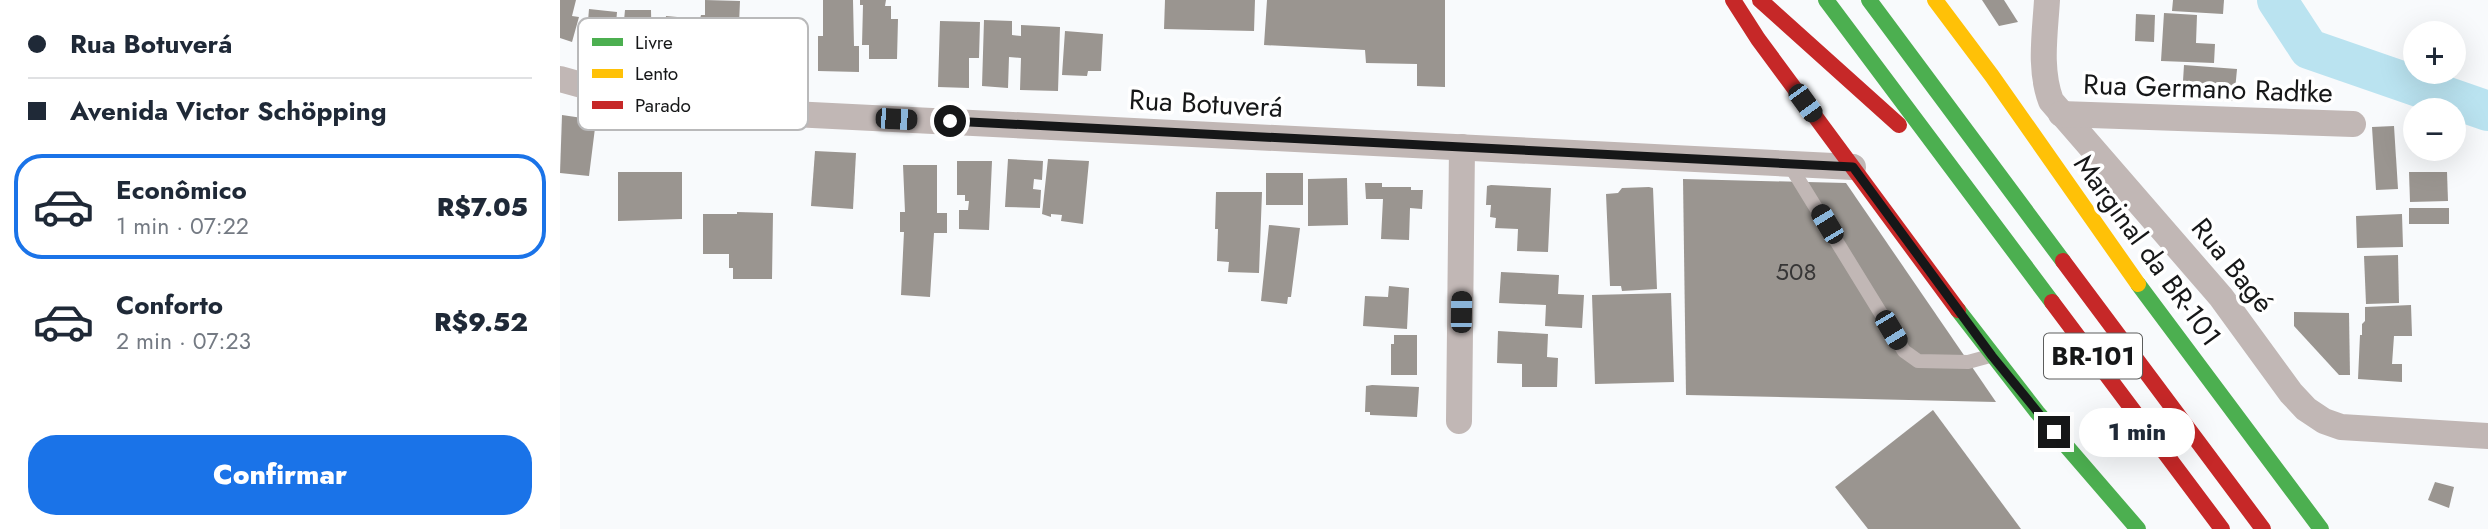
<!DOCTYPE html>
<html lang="pt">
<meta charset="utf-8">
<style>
:root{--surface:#fff;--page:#f2f2f3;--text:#1f2937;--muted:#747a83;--line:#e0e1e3;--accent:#1a73e8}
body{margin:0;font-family:Jost,sans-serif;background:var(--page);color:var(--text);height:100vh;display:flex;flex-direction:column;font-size:26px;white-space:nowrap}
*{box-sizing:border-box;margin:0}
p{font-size:23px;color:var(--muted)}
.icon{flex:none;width:38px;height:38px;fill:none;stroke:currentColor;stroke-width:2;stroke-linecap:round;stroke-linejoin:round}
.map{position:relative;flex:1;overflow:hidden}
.sheet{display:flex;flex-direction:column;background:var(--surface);width:560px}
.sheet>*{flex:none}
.hud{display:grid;align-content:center;height:154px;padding:0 28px;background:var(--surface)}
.buttons{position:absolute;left:1843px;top:21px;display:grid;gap:14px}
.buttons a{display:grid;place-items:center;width:63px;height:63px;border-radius:50%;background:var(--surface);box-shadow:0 7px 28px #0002;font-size:35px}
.end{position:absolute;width:32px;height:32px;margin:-16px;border:9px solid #161718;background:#fff;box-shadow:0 0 0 4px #fff}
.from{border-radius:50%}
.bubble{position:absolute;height:49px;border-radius:24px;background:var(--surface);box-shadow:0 7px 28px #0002;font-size:23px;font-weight:800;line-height:49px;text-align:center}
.car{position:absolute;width:21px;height:42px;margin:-21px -10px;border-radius:9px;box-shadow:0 0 5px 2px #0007;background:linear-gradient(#222 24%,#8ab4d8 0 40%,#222 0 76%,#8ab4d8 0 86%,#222 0)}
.hud b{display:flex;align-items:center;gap:24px;height:66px;font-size:26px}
.hud b+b{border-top:2px solid var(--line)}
.hud i{width:18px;height:18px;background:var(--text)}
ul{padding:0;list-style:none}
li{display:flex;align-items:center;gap:21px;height:105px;margin:0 14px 10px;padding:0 14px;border:4px solid transparent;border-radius:28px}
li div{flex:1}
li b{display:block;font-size:26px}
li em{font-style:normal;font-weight:800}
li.active{border-color:var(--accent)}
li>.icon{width:63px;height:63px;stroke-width:1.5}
.cta{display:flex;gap:14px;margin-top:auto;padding:14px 28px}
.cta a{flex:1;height:80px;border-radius:28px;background:var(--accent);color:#fff;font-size:28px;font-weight:800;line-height:80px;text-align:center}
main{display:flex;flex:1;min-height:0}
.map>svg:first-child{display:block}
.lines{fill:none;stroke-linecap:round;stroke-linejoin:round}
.river{stroke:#bae3f0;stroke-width:40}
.building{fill:#9a9590}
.lane{stroke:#c1b7b5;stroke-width:14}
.street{stroke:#c1b7b5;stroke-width:26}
.fast{stroke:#4caf50;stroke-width:16}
.slow{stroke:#ffc107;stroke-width:16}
.jam{stroke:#c62828;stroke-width:16}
.route{stroke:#161718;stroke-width:9}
.labels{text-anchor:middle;stroke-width:7;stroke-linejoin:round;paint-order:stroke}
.number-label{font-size:24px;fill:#373636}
.shield{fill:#fff;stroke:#5c5d5d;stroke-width:2}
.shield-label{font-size:26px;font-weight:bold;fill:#161718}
.street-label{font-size:28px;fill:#161718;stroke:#fff}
.key{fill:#fff;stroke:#b9b9ba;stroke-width:2}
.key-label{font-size:19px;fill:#161718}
</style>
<main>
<section class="sheet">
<div class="hud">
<b><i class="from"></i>Rua Botuverá</b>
<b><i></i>Avenida Victor Schöpping</b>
</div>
<ul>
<li class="active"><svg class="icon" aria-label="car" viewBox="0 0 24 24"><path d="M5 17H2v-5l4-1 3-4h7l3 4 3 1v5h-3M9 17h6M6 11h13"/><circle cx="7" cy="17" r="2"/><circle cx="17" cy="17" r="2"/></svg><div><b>Econômico</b><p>1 min · 07:22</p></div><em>R$7.05</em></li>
<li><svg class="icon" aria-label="car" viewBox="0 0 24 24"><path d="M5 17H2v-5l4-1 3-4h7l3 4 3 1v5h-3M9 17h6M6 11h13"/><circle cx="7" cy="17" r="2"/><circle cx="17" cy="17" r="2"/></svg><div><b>Conforto</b><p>2 min · 07:23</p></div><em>R$9.52</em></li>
</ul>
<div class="cta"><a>Confirmar</a></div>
</section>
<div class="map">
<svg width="1928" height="529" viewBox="0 0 1928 529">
<rect width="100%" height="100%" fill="#f8fafc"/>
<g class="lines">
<!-- river -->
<polyline class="river" points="1717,0 1749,49 1928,111"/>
</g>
<!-- building -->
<g class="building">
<polygon points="0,0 16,0 12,16 19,17 12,42 0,38"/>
<polygon points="145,0 180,1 178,48 138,46 137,58 102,55 106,16 140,19 141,15 145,15"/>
<polygon points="263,0 293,0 294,46 299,46 299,72 258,71 258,36 263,36"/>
<polygon points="300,0 326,0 325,6 331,6 331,19 338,19 337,59 309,59 309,45 302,45 303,5 300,5"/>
<polygon points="605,0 695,0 694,31 604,29"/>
<polygon points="707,0 885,0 885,87 857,86 857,64 806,63 805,50 704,45"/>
<polygon points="1422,0 1444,0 1458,22 1439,26"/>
<polygon points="1613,0 1664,0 1663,14 1612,11"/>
<polygon points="29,9 57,12 54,48 26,45"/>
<polygon points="65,10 91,10 92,55 57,54 59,32 63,31"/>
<polygon points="1604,13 1637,15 1636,43 1655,44 1654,63 1601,61"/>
<polygon points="1576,14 1595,15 1594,42 1575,41"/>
<polygon points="424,20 452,21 452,35 461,36 461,25 500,27 498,91 460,90 461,58 449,57 448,88 422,86"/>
<polygon points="380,21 420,22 419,58 409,58 409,88 378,87"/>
<polygon points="505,31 543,34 541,71 528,71 527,76 502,75"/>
<polygon points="1624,65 1677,69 1674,101 1622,98"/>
<polygon points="2,115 36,120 29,176 0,173"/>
<polygon points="1834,126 1838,189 1816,190 1812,127"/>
<polygon points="255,151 296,153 293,209 251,206"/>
<polygon points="448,159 483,161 482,180 474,179 473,189 481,190 480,208 445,207"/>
<polygon points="488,159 529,161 523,224 501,221 502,215 491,214 491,217 482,214"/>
<polygon points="397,161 432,161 429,230 399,229 399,210 408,210 409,201 405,201 405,195 397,195"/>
<polygon points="343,165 377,165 377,213 387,213 387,233 374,233 370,297 341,295 344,232 340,232 340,212 345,212"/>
<polygon points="58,172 122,172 122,219 58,221"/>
<polygon points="1849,172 1887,172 1888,201 1850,202"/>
<rect x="706" y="173" width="37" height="32"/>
<polygon points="787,178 788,225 748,226 748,179"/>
<polygon points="1123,179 1286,183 1436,402 1126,395"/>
<polygon points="805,183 822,183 822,187 851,187 851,190 863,190 862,209 850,208 849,240 821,239 823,199 806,199"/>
<polygon points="931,185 991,188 988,252 957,251 958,229 935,228 936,218 930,217 931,205 926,205 927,186"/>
<polygon points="1089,187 1093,188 1097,289 1062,291 1061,286 1050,286 1046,194 1058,193 1062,188"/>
<polygon points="656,192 702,192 699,273 668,272 669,262 657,261 658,229 655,229"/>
<rect x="1849" y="208" width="40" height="16"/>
<polygon points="177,212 213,213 212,279 173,279 173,268 169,268 169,254 143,254 143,214 177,214"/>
<polygon points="1842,214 1843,247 1797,248 1796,216"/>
<polygon points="709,225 740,228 731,297 728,297 727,304 701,301"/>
<polygon points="1838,255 1839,303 1806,304 1804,256"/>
<polygon points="941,272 999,275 998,294 1024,295 1022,328 985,326 986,305 939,303"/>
<polygon points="829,286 849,288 847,329 803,326 805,296 828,297"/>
<polygon points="1111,293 1114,382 1035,384 1032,295"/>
<polygon points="1851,305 1852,336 1834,336 1832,364 1842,364 1842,382 1798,379 1800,335 1802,335 1802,324 1805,321 1805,307"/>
<polygon points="1734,312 1789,313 1790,375 1779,375 1734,326"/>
<polygon points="938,331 988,334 987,357 998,358 997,387 962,387 962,364 937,363"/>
<polygon points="834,335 857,335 857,375 831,375 831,344 834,344"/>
<polygon points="812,385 859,387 857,417 810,415 810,412 805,412 806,386"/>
<polygon points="1373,410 1461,529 1308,529 1275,487"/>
<polygon points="1875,482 1894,487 1889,508 1868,500"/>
</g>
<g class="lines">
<!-- lane -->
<polyline class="lane" points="1229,164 1344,351 1358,361 1408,362 1430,356"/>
<!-- street -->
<g class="street">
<path d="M1487,0C1485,34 1479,69 1491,101L1661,297L1731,393L1746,409L1764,421L1781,427L1928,436"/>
<path d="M0,79C57,96 115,105 174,111L1293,167"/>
<polyline points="1501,114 1793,124"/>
<polyline points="899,421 902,147"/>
</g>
<!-- fast -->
<g class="fast">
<polyline points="1266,0 1492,302"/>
<polyline points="1309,0 1503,261"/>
<polyline points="1578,284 1761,529"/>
<polyline points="1398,310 1477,412 1578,529"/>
</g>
<!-- slow -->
<polyline class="slow" points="1375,0 1432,76 1578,284"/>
<!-- jam -->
<g class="jam">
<polyline points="1173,0 1198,39 1398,310"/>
<polyline points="1200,0 1339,125"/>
<polyline points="1503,261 1703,529"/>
<polyline points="1492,302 1662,529"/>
</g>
</g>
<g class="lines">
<!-- route -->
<polyline class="route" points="390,121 1293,167 1432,356 1494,432"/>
</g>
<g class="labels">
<!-- number labels -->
<g class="number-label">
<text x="1236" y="280">508</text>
</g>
<!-- shield labels -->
<rect class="shield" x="1484" y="333.5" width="98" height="45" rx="5"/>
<g class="shield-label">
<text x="1533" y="365">BR-101</text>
</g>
<!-- street labels -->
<g class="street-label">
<text transform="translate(1648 88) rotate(2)" y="10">Rua Germano Radtke</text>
<text transform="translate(646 103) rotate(3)" y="10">Rua Botuverá</text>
<text transform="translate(1588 250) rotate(54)" y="10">Marginal da BR-101</text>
<text transform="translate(1673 265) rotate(51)" y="10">Rua Bagé</text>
</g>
</g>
<!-- legend -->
<rect x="18" y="18" width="230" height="112" rx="10" class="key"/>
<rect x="32" y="38" width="31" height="8" fill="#4caf50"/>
<rect x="32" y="69" width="31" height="9" fill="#ffc107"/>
<rect x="32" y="101" width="31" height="8" fill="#c62828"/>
<g class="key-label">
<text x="75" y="49">Livre</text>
<text x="75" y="80">Lento</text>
<text x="75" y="112">Parado</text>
</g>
</svg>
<div class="buttons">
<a>+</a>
<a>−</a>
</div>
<i class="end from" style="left:390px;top:121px"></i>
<i class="end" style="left:1494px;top:432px"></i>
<div class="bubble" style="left:1519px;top:408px;width:116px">1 min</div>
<i class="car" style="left:1245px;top:103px;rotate:144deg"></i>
<i class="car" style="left:336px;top:119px;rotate:93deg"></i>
<i class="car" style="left:1267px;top:224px;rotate:329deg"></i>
<i class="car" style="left:901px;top:312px;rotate:1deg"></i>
<i class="car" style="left:1331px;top:330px;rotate:149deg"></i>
</div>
</main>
